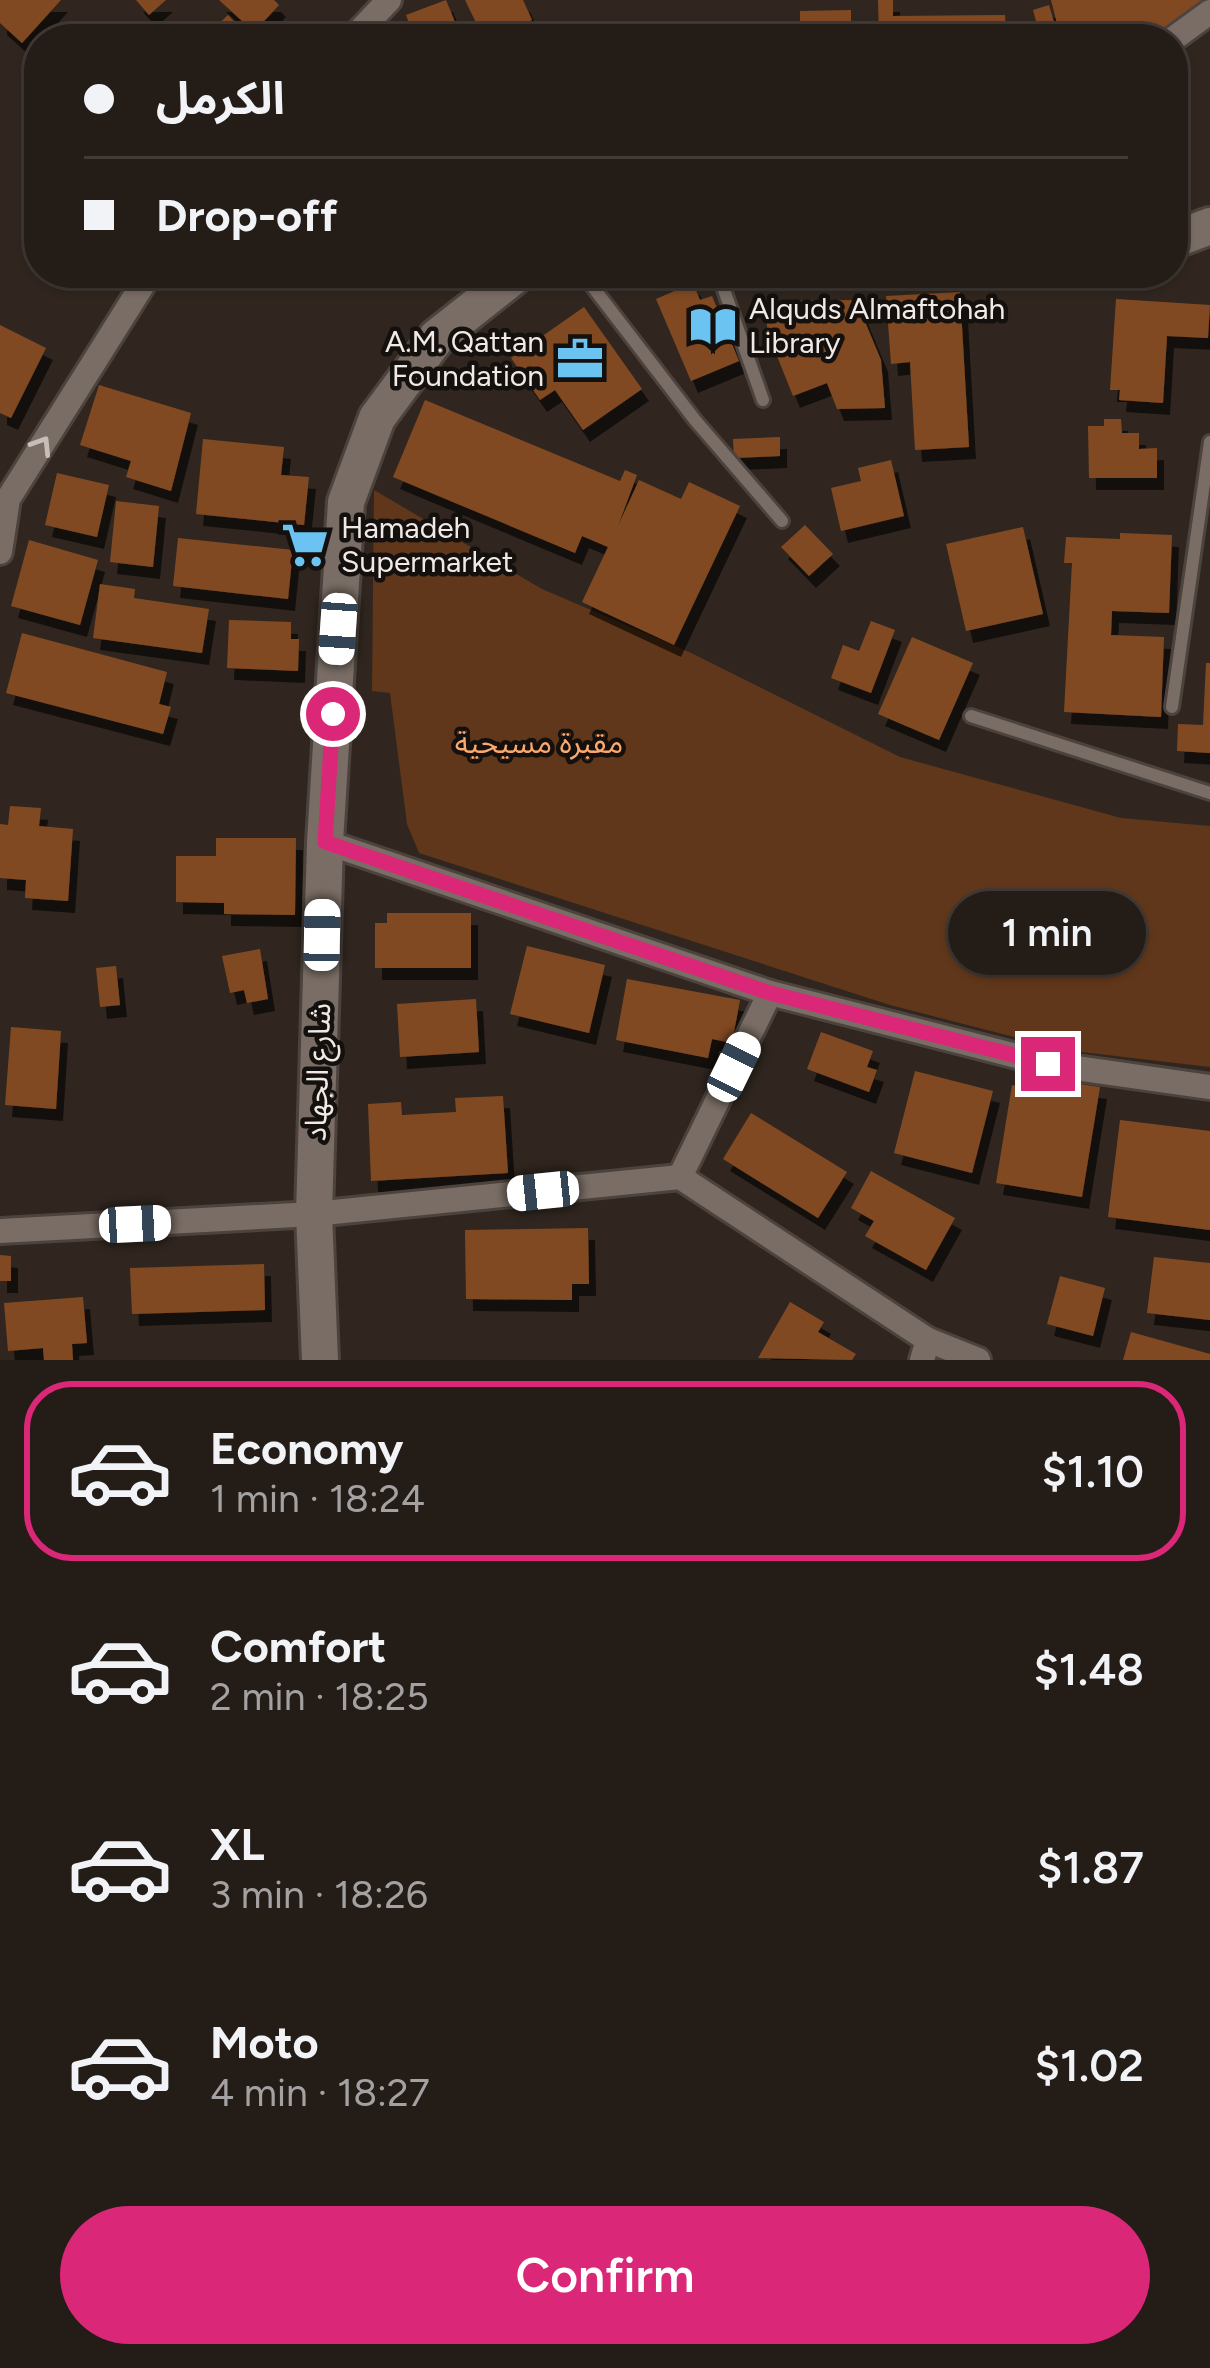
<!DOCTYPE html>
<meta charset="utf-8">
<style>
:root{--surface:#241c17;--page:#2c2520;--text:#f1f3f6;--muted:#a3a1a1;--line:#413a36;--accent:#db2777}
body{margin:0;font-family:Figtree,"Noto Sans Arabic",sans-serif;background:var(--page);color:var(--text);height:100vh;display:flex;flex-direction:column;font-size:45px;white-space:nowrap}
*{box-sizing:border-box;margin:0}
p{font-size:39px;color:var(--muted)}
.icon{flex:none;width:66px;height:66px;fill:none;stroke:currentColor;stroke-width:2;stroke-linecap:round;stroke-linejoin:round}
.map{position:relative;height:1360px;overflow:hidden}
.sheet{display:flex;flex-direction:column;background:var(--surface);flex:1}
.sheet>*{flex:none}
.hud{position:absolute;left:24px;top:24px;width:1164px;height:264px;border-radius:48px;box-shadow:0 3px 9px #0004,0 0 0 3px var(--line);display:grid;align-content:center;height:264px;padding:0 60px;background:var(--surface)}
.end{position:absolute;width:54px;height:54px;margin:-27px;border:15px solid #db2777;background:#fff;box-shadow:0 0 0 6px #fff}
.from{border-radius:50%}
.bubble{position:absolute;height:84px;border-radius:42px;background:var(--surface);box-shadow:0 3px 9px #0004,0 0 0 3px var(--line);font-size:39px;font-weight:600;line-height:84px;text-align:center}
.car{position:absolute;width:36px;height:72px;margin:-36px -18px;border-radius:15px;box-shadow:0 0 9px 3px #0007;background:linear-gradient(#fff 24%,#345 0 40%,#fff 0 76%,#345 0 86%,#fff 0)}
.hud b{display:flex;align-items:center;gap:42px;height:114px;font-size:45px}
.hud b+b{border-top:3px solid var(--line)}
.hud i{width:30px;height:30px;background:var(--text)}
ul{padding:21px 0 0;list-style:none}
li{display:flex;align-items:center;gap:36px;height:180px;margin:0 24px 18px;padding:0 36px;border:6px solid transparent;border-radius:48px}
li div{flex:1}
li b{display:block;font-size:45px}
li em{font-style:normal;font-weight:600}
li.on{border-color:var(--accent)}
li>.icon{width:108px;height:108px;stroke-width:1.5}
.primary-button{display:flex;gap:24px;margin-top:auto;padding:24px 60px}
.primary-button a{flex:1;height:138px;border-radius:72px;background:var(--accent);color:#fff;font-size:48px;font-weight:600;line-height:138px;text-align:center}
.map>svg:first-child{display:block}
.green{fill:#60371a}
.building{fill:#814a21;filter:url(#shadow)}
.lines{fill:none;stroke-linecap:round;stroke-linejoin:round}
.lane-casing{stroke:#4c433e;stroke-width:18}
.street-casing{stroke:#4c433e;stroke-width:30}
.secondary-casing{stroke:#4c433e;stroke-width:42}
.lane{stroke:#796d65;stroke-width:12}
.street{stroke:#796d65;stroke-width:24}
.secondary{stroke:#796d65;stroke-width:36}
.oneway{stroke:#c6beb8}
.route{stroke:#db2777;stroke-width:15}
.labels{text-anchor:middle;stroke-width:9;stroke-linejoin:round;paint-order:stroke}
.poi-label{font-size:30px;fill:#f0e9e5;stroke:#14100d;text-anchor:start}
.park-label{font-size:30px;fill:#fba86e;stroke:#14100d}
.street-label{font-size:30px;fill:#f0e9e5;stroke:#14100d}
</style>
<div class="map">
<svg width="1210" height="1360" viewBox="0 0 1210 1360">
<defs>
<filter id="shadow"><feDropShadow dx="7" dy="12" stdDeviation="0" flood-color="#0009"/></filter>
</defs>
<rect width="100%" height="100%" fill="#30261f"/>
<!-- green -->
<polygon class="green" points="374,490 542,589 689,652 900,757 1121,818 1210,826 1210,1067 1064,1050 890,1005 419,853 407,824 390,693 372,691"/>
<!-- building -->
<g class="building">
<polygon points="0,0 61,0 22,43 0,23"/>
<polygon points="136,0 166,0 149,15"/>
<polygon points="219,0 274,0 279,5 254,32"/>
<polygon points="446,0 462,39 415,39 406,15"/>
<polygon points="465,0 523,0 532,20 484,39"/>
<polygon points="878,0 893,0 893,16 1005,15 1006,39 892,39 892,35 879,36"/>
<polygon points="1051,0 1207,0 1157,39 1061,39"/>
<polygon points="1049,5 1059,39 1041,39 1033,10"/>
<polygon points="851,10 851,39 792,39 791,28 800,27 800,11"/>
<polygon points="228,15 251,39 203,39"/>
<polygon points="693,283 700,300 712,296 739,361 691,381 656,299"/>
<polygon points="960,292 969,447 915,450 910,362 891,364 886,296"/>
<polygon points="1116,299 1210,305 1208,338 1167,336 1163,403 1119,400 1120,390 1110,390"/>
<polygon points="856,300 881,360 885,408 837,409 827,383 793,396 767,331 767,305 779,301"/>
<polygon points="584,307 642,389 583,430 555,390 540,400 511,358"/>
<polygon points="0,325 46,348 11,418 0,413"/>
<polygon points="99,385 191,413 171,491 126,477 131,461 80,445"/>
<polygon points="425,400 620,481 625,470 637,475 618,526 639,480 681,499 689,482 740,506 674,645 582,602 608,547 582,536 575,553 393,477"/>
<polygon points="1104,419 1121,419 1122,433 1139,433 1139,449 1157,448 1157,478 1089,478 1088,426 1104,426"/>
<polygon points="780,437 780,456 734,458 733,439"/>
<polygon points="203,439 284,447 281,475 309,477 304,525 196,514"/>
<polygon points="891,460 904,516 841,531 831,488 861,481 858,468"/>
<polygon points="57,473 109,485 97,537 45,525"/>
<polygon points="116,501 159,506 153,567 110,562"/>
<polygon points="805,525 833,554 809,576 781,547"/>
<polygon points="1023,527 1043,614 966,631 946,544"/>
<polygon points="1120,533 1172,535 1169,613 1112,611 1111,635 1164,637 1161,717 1064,712 1072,563 1064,563 1066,537 1120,539"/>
<polygon points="178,538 293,550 288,599 173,586"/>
<polygon points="29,540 98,560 80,625 11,606"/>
<polygon points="100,584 135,589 134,598 209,609 202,653 93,638"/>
<polygon points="229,620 291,622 291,639 299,639 298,671 227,668"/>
<polygon points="871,621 895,630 871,693 831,678 843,645 859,651"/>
<polygon points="22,633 167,672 159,704 171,707 163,734 6,693"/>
<polygon points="912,637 973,663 939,740 878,714"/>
<polygon points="1206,663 1210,663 1210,753 1177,751 1178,724 1203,725"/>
<polygon points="10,806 41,808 39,826 73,829 68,901 25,898 26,880 0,878 0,824 8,825"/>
<polygon points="216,838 296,838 295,915 224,914 224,903 176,902 176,856 216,856"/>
<polygon points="387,913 471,913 471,968 375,968 375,923 387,923"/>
<polygon points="527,946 605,965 589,1033 510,1014"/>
<polygon points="260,949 268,999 247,1003 244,990 230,993 222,956"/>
<polygon points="116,966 120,1005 100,1007 96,968"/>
<polygon points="627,979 740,1000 732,1043 712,1039 708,1058 616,1040"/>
<polygon points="476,999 479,1052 400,1057 397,1004"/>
<polygon points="11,1027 61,1031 56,1109 5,1105"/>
<polygon points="821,1032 873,1051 867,1067 877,1070 869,1092 807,1069"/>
<polygon points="915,1071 993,1091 972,1173 894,1153"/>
<polygon points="1080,1084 1100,1087 1082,1197 996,1183 1012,1085 1079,1096"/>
<polygon points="503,1096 508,1173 371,1181 368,1104 401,1102 402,1115 456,1112 455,1098"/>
<polygon points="751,1113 847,1172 818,1218 723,1159"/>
<polygon points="1120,1120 1210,1131 1210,1230 1108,1217"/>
<polygon points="871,1171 955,1218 926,1270 865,1236 874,1221 851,1208"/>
<polygon points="588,1228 589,1284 572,1284 572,1300 466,1299 465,1230"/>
<polygon points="0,1255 11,1256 11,1281 0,1281"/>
<polygon points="1154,1257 1210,1263 1210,1320 1147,1313"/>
<polygon points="264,1264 265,1310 132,1314 130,1268"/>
<polygon points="1060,1276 1105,1288 1093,1336 1047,1324"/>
<polygon points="83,1297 87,1343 72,1344 73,1360 44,1360 43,1348 8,1351 4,1303"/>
<polygon points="790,1302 824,1322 818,1332 856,1354 852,1360 758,1358"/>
<polygon points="1131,1332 1210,1354 1210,1360 1123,1360"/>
</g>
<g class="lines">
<defs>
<g id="lane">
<polyline points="582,273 695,420 782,521"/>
<polyline points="718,273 763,400"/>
<polyline points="1172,707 1210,442"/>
<polyline points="971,716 1210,793"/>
</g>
<g id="street">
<polyline points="352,39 389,0"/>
<polyline points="1173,39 1210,12"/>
<polyline points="0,552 8,499 150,273"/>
<polyline points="325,842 770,993 680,1177"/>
<polyline points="770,993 1048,1064 1210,1087"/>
<polyline points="0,1231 314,1214 680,1177 928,1340 922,1360"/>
<polyline points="928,1340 978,1360"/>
</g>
<g id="secondary">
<polyline points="1173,240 1210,226"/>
<polyline points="320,1360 314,1214 325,842 346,502 377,418 437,337 518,273"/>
</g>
</defs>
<!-- lane casing -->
<use href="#lane" class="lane-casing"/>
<!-- street casing -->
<use href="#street" class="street-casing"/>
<!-- secondary casing -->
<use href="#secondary" class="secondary-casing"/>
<!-- lane -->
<use href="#lane" class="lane"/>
<!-- street -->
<use href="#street" class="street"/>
<!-- secondary -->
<use href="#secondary" class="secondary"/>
</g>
<!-- one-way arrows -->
<defs><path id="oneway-chevron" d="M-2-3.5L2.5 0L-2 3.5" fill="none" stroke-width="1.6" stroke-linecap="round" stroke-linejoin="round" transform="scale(3)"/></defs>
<use class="oneway" href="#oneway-chevron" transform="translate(42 445) rotate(-58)"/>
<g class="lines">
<!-- route -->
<polyline class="route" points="333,714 325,842 770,993 1048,1064"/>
</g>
<!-- icons -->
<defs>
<symbol id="library-bare" viewBox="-9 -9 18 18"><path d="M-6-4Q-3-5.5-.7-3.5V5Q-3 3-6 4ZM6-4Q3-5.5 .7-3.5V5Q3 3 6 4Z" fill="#6bc3f2" stroke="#14100d" stroke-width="2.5" paint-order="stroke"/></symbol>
<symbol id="office-bare" viewBox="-9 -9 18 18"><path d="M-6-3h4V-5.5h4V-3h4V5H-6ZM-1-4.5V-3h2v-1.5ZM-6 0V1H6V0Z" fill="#6bc3f2" stroke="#14100d" stroke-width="2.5" paint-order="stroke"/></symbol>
<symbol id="supermarket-bare" viewBox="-9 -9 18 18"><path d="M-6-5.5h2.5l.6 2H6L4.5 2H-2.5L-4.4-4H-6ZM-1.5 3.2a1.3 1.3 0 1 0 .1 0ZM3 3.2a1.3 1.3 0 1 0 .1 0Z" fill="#6bc3f2" stroke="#14100d" stroke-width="2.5" paint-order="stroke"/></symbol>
</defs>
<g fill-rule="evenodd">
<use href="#library-bare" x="680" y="293" width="66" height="66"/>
<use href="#office-bare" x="547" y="326" width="66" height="66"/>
<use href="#supermarket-bare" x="272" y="512" width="66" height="66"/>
</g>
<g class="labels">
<!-- poi labels -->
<g class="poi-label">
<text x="749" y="319">Alquds Almaftohah<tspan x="749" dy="34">Library</tspan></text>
<text x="544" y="352" text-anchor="end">A.M. Qattan<tspan x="544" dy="34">Foundation</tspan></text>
<text x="341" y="538">Hamadeh<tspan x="341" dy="34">Supermarket</tspan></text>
</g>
<!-- park labels -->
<g class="park-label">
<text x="539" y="753">مقبرة مسيحية</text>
</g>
<!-- street labels -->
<g class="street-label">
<text transform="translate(318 1072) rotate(-88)" y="10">شارع الجهاد</text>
</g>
</g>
</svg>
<i class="end from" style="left:333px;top:714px"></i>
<i class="end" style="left:1048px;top:1064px"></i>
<div class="bubble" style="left:948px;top:891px;width:198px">1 min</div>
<i class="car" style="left:338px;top:629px;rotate:184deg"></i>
<i class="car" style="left:322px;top:935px;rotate:1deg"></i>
<i class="car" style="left:734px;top:1067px;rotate:26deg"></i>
<i class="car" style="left:543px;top:1191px;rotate:264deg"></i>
<i class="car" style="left:135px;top:1224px;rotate:87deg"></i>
<div class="hud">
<b><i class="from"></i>الكرمل</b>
<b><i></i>Drop-off</b>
</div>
</div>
<section class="sheet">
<ul>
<li class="on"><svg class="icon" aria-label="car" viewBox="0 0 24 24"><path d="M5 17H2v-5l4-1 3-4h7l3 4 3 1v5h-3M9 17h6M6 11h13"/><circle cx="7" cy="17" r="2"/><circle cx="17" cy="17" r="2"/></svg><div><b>Economy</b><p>1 min · 18:24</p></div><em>$1.10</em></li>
<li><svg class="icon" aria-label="car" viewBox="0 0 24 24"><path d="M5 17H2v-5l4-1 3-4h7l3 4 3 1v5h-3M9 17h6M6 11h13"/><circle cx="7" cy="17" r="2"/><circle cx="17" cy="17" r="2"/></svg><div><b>Comfort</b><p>2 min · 18:25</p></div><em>$1.48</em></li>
<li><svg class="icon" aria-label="car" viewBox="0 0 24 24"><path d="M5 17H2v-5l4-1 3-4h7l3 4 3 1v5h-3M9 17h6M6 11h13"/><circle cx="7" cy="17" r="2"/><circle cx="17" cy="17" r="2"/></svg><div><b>XL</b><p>3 min · 18:26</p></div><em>$1.87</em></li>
<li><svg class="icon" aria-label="car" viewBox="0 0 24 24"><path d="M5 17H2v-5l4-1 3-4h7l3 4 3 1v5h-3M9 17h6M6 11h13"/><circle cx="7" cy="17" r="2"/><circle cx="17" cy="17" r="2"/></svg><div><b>Moto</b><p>4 min · 18:27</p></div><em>$1.02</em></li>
</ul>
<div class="primary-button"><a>Confirm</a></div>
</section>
